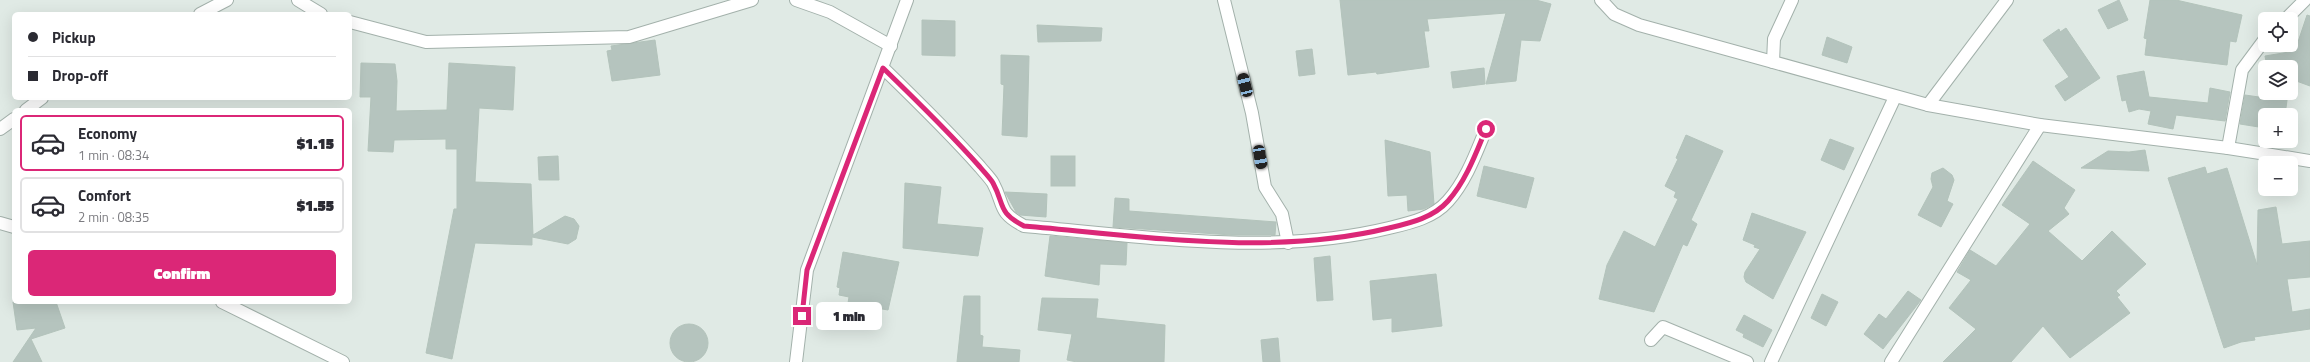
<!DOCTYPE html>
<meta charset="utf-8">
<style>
:root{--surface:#fff;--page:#f2f2f3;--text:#2b2b33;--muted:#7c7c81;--line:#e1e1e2;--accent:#db2777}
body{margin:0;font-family:"Titillium Web",sans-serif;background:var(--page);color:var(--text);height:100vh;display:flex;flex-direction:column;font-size:15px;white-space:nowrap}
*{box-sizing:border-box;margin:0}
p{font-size:13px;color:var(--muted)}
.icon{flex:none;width:22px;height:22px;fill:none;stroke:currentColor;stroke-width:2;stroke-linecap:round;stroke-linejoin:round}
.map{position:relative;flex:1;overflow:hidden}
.side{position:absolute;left:12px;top:108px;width:340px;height:196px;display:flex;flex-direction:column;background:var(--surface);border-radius:6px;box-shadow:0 4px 16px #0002}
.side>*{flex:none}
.hud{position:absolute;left:12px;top:12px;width:340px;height:88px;border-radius:6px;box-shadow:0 4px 16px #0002;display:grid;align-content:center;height:88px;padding:0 16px;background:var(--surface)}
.buttons{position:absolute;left:2258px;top:12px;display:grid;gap:8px}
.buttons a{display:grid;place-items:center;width:40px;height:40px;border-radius:6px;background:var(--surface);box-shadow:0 4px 16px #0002;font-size:20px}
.end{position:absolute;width:18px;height:18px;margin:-9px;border:5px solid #db2777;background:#fff;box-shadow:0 0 0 2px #fff}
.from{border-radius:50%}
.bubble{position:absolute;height:28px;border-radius:6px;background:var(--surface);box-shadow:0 4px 16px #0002;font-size:13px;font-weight:800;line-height:28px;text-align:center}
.car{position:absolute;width:12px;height:24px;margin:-12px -6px;border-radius:5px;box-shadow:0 0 3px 1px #0007;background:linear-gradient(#222 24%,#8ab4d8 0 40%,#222 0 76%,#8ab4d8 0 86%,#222 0)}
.hud b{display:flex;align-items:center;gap:14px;height:38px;font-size:15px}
.hud b+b{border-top:1px solid var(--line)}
.hud i{width:10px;height:10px;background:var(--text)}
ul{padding:7px 0 0;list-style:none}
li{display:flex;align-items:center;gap:12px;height:56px;margin:0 8px 6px;padding:0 8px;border:2px solid var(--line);border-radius:6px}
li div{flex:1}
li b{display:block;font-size:15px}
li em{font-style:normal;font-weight:800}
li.active{border-color:var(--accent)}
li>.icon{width:36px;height:36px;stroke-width:1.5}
.action{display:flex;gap:8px;margin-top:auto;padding:8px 16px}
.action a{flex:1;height:46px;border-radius:6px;background:var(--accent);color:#fff;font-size:16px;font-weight:800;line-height:46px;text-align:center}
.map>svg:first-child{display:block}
.building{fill:#b5c4be;stroke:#b3c3bb}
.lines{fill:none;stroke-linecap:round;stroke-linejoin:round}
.minor-casing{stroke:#a3b1ab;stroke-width:14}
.tertiary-casing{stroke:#a3b1ab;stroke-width:14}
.minor{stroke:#fff;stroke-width:12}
.tertiary{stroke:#fff;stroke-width:12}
.route{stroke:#db2777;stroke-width:5}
</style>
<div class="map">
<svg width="2310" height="362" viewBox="0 0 2310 362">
<rect width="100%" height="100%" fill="#e0eae5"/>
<!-- building -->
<g class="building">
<polygon points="1340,0 1536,0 1551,4 1540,41 1521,40 1516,81 1486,84 1506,13 1427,19 1429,31 1424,31 1429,67 1377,74 1376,72 1348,75"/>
<polygon points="2119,0 2128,20 2108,29 2098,10"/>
<polygon points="2150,0 2176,0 2242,15 2236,42 2230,41 2227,65 2145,55 2147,39 2144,38"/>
<polygon points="2307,15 2310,16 2310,86 2291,79 2291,67 2267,67 2265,56 2295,51"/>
<polygon points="922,20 955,21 955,56 922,55"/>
<polygon points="1037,25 1102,28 1101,41 1038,42"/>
<polygon points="2066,28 2100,78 2065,101 2055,86 2069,77 2043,40 2059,29 2060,32"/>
<polygon points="1827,37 1852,47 1847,63 1822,55"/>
<polygon points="655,40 660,75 612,81 607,51 612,50 611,46"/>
<polygon points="1312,49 1315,74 1299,76 1296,51"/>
<polygon points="1001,55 1029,56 1027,137 1002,135 1004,85 1001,84"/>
<polygon points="361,63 395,64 397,81 396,111 447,110 449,63 515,67 513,110 479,108 475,182 531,184 533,235 565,216 574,219 579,226 576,239 568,244 532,237 532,245 475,243 452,359 426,353 454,209 457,209 457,149 446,149 446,139 394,140 393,152 368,151 371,97 360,97"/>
<polygon points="1484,68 1485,84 1453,88 1451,72"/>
<polygon points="2144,71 2149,97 2208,103 2210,88 2230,92 2225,121 2176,115 2173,129 2148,124 2151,111 2139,109 2129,112 2126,100 2122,101 2117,76"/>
<polygon points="2263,79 2265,80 2265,93 2288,93 2285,115 2265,115 2265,128 2240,124 2245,95 2259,97"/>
<polygon points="1686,135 1723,151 1691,220 1697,224 1687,246 1683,244 1654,312 1599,299 1607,265 1624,231 1655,247 1678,199 1674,197 1676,192 1665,186 1678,159 1676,158"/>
<polygon points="1830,139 1854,148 1844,170 1821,160"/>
<polygon points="1385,140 1430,152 1434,204 1424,209 1408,211 1407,195 1388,196"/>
<polygon points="2145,150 2149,171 2081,168 2108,151 2129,152"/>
<polygon points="558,156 559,180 539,180 538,157"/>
<rect x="1051" y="156" width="24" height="30"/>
<polygon points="2033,161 2075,190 2064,208 2069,214 2048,231 2082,261 2112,231 2146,264 2116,291 2120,295 2117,297 2130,313 2070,358 2043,326 2011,362 1943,362 1976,329 1949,308 1971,280 1957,272 1970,250 1996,266 2030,224 2002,205"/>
<polygon points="1484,166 1534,178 1526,208 1477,196"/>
<polygon points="2205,167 2207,174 2227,168 2257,265 2258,210 2276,207 2282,244 2310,241 2310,277 2287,279 2292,312 2310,309 2310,329 2254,337 2255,340 2241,342 2224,348 2168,178"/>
<polygon points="1943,168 1952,175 1954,180 1947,201 1953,204 1941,227 1918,215 1933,187 1931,179 1932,173"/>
<polygon points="905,183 941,187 937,224 983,228 978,256 903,248"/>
<polygon points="1005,192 1047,194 1046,217 1020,215 1016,212"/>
<polygon points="1115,198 1129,199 1129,211 1276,222 1275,235 1232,235 1113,227"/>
<polygon points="1752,213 1806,232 1773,299 1746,282 1744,277 1745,272 1760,249 1754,247 1755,245 1743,240"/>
<polygon points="1050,236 1127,243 1126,265 1100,264 1099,285 1045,276"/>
<polygon points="843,252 899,262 888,310 848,303 849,297 839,295 840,288 837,287"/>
<polygon points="1330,256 1333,300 1317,301 1314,258"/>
<polygon points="1436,274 1442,326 1392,332 1392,318 1373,320 1370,281"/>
<polygon points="1908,291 1921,300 1883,349 1864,334 1879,314 1886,319"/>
<polygon points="1822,294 1838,302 1826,326 1811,318"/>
<polygon points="964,296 980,296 980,335 983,336 982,347 1020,350 1019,362 957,362"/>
<polygon points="1042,298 1098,299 1096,318 1165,325 1164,362 1077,362 1067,360 1072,334 1038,330"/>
<polygon points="13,302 56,302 65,328 31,339 42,362 13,362 36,328 17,330"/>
<polygon points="1744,315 1772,330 1763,347 1743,337 1744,334 1736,330"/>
<circle cx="689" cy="343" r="19"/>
<polygon points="1278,338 1280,362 1263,362 1261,340"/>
</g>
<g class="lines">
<defs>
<g id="minor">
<polyline points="298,0 321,14"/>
<polyline points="796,0 830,12 891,46"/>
<polyline points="1224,0 1252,113 1265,187 1282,214 1288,243"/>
<polyline points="1601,0 1614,14 1639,25 1773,62"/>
<polyline points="1792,0 1774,39 1773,62 1928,105 2040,125 2228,148 2310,161"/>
<polyline points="200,14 227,0"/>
<polyline points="2286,19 2305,0"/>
<polyline points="350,22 426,42 629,37 752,0"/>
<path d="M883,68C916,100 949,132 980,167C984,172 990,178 993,183C1005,205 997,212 1024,226C1144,236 1269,257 1389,228C1410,223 1433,218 1448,201C1466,181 1476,153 1486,129"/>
<polyline points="1928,105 2007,0"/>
<polyline points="26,110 42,98"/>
<polyline points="0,129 14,119"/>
<polyline points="2228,148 2242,70 2265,39"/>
<polyline points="1651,340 1663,327 1747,362"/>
<polyline points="796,362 807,270 907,0"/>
<polyline points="1771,362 1895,97"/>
<polyline points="1891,362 2040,125"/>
</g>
<g id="tertiary">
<polyline points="0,223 14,227"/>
<polyline points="222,302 343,362"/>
</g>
</defs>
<!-- minor casing -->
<use href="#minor" class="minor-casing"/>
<!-- tertiary casing -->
<use href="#tertiary" class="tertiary-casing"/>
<!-- minor -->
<use href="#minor" class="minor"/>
<!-- tertiary -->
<use href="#tertiary" class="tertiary"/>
</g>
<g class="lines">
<!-- route -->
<path class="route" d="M802,316L807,270L883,68C916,100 949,132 980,167C984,172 990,178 993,183C1005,205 997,212 1024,226C1144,236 1269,257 1389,228C1410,223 1433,218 1448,201C1466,181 1476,153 1486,129"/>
</g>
</svg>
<div class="buttons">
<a><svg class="icon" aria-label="locate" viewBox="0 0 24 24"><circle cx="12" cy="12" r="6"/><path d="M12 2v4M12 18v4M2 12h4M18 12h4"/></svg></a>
<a><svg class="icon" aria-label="layers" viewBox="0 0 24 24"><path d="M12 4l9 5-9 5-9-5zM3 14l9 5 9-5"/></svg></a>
<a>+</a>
<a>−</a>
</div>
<i class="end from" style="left:1486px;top:129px"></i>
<i class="end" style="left:802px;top:316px"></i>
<div class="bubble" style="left:816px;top:302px;width:66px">1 min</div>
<i class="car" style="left:1245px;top:85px;rotate:346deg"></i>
<i class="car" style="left:1260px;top:157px;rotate:170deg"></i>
<div class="hud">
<b><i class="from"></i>Pickup</b>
<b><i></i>Drop-off</b>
</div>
<section class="side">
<ul>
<li class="active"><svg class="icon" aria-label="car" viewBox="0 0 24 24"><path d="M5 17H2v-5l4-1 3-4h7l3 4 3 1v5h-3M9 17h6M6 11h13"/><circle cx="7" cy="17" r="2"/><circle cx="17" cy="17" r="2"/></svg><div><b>Economy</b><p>1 min · 08:34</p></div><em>$1.15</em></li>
<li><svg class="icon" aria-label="car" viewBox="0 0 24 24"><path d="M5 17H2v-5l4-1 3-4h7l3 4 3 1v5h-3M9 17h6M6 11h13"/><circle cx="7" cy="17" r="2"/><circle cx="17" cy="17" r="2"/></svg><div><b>Comfort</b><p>2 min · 08:35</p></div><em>$1.55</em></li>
</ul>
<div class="action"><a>Confirm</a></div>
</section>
</div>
